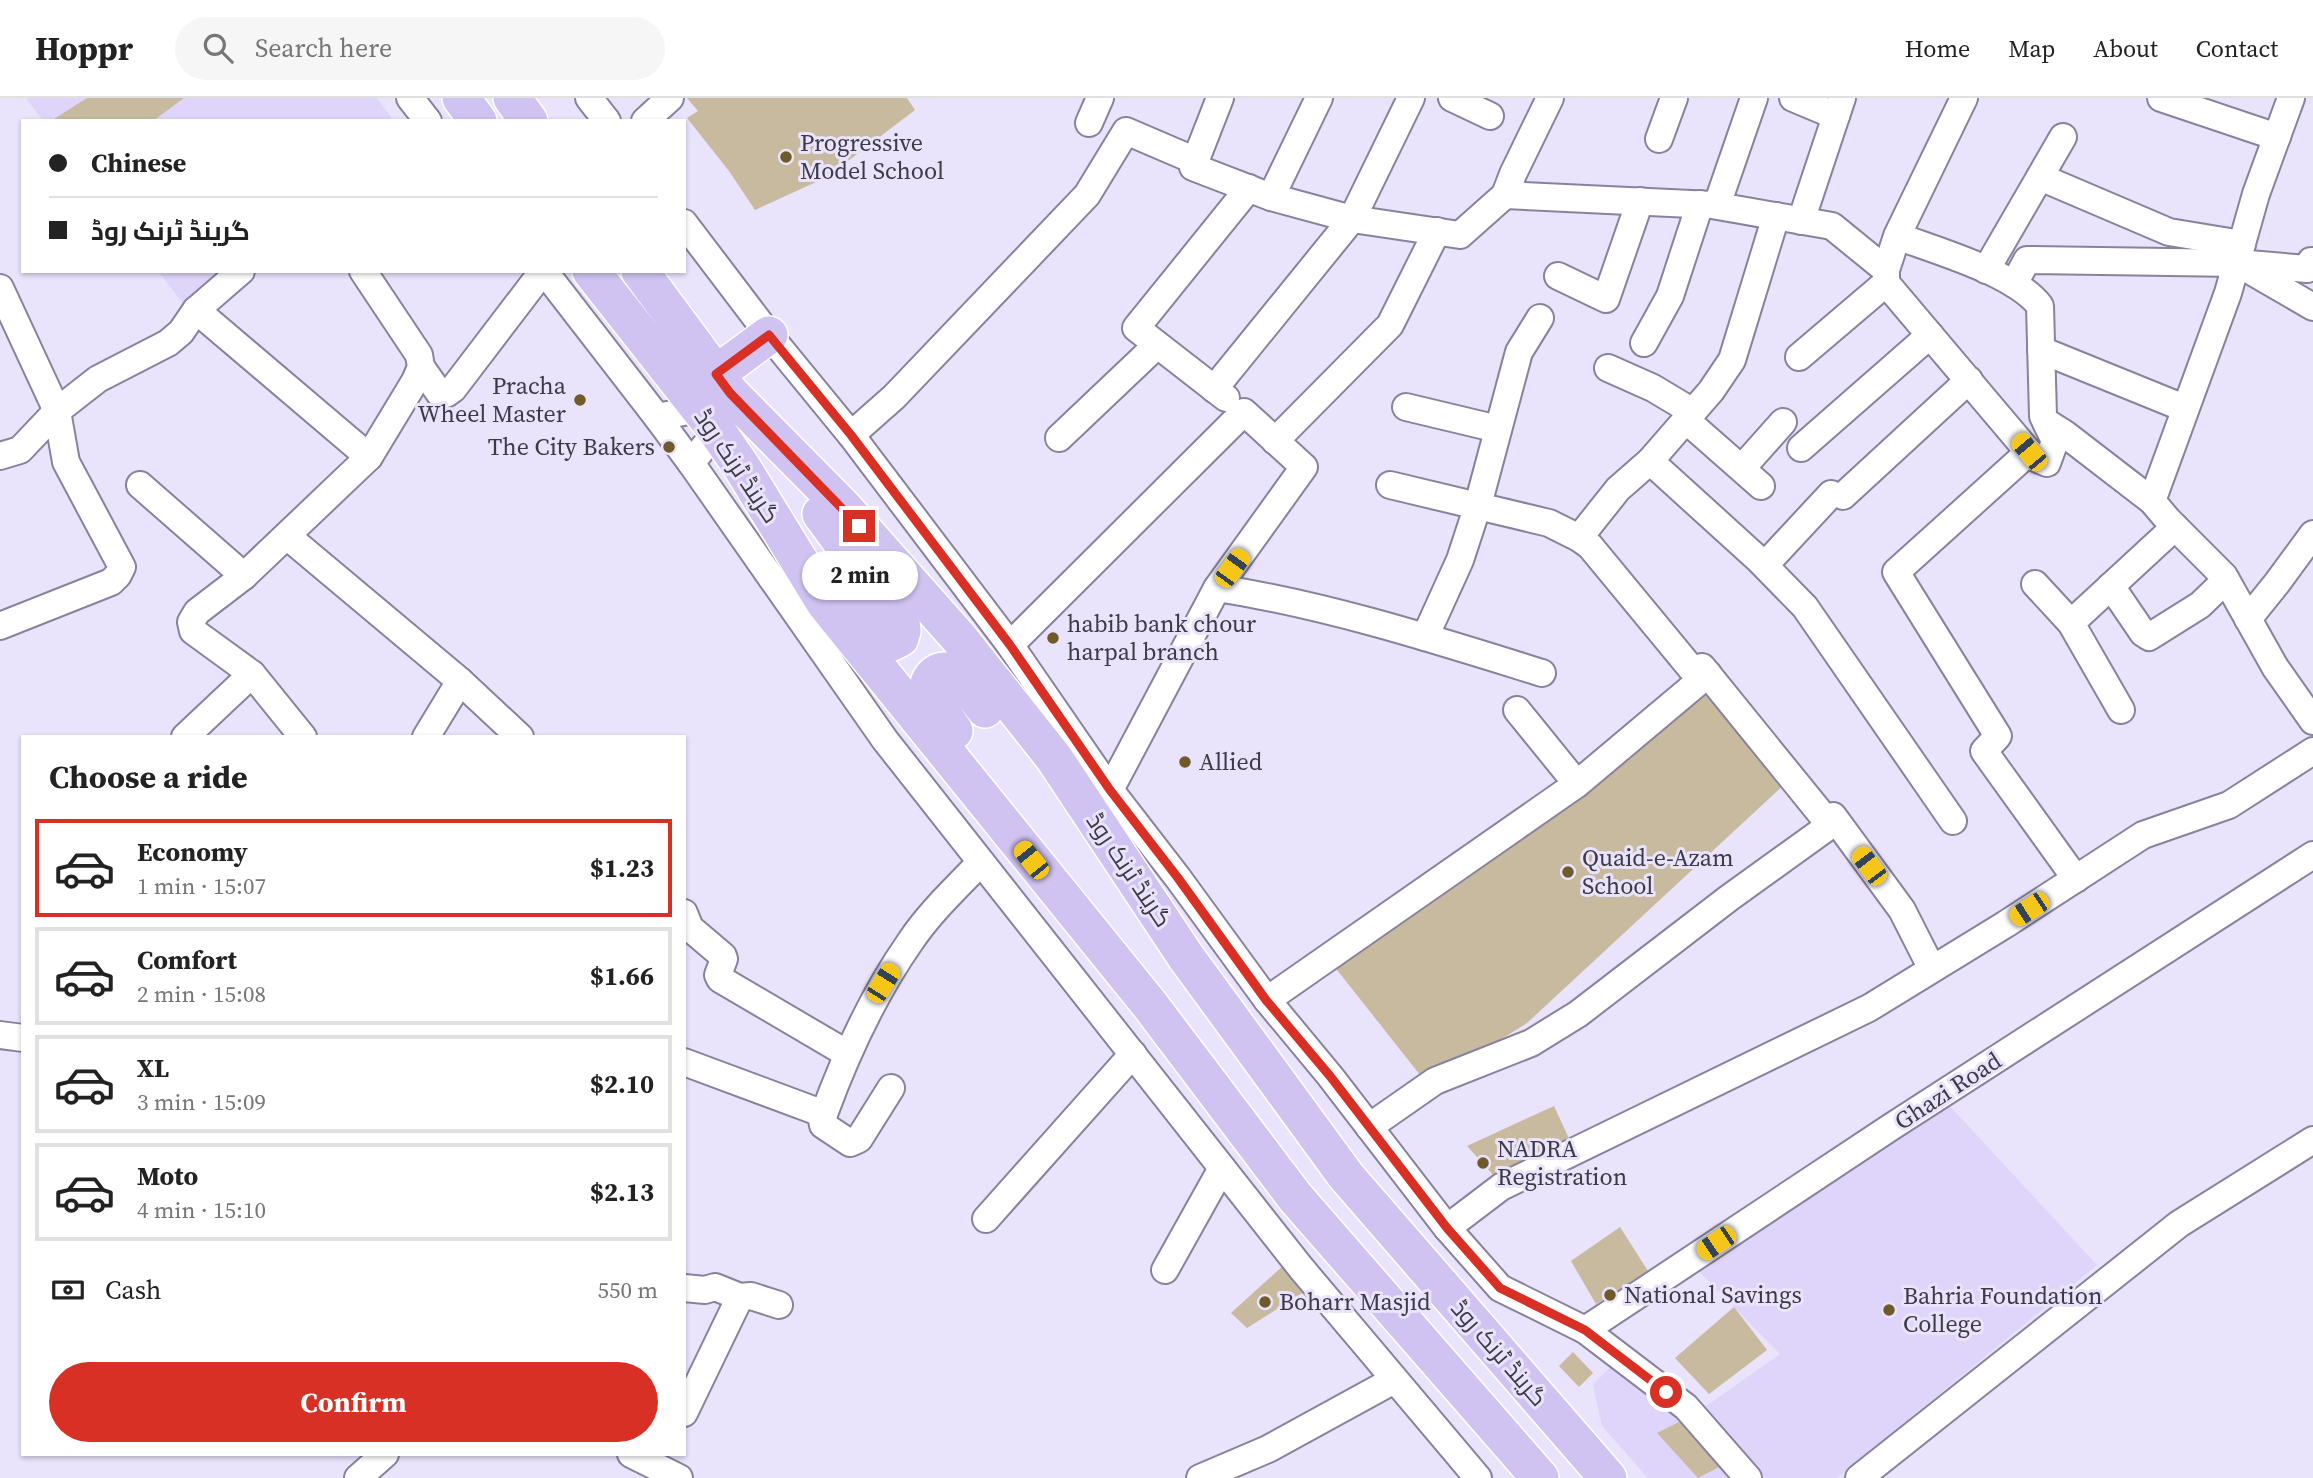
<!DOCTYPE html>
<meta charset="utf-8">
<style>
:root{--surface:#fff;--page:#f6f6f6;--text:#222;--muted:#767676;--line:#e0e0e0;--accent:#d93025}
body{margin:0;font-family:"Source Serif 4",Cairo,serif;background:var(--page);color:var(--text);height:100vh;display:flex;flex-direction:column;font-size:26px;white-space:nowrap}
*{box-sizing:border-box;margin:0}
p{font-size:23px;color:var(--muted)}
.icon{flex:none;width:38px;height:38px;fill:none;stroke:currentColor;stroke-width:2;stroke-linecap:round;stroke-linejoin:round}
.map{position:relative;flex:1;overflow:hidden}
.sheet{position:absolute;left:21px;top:637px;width:665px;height:721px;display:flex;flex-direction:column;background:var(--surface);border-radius:0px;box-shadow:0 2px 5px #0004}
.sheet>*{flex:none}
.banner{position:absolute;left:21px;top:21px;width:665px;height:154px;border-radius:0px;box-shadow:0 2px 5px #0004;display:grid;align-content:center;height:154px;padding:0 28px;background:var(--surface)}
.end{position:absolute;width:32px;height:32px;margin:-16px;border:9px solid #d93025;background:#fff;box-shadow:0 0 0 4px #fff}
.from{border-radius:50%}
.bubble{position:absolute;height:49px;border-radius:24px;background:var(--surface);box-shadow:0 2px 5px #0004;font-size:23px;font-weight:700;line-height:49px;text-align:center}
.car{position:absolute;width:21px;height:42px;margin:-21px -10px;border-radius:9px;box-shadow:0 0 5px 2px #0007;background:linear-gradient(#f5c518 24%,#345 0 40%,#f5c518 0 76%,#345 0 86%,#f5c518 0)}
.banner b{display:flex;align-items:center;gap:24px;height:66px;font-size:26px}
.banner b+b{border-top:2px solid var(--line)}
.banner i{width:18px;height:18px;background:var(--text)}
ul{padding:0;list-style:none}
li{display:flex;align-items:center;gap:21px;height:98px;margin:0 14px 10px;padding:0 14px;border:4px solid var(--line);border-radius:0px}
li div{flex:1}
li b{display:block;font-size:26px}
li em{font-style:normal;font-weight:700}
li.active{border-color:var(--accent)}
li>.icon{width:63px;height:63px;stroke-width:1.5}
h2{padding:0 28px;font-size:32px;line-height:84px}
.pay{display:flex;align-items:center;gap:18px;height:77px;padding:0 28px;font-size:26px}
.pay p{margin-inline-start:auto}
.primary-button{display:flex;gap:14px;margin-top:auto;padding:14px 28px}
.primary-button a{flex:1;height:80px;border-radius:42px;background:var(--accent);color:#fff;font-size:28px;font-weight:700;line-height:80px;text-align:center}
header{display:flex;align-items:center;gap:42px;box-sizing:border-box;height:98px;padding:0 35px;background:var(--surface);border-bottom:2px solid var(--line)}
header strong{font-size:33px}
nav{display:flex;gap:38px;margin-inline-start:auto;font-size:24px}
.search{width:490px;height:63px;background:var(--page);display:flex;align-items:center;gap:18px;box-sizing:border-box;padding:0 24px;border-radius:38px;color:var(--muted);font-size:26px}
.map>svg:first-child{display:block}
.built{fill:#dfd5fa}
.building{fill:#c7ba9e}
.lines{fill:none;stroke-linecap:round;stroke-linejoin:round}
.minor-casing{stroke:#89829d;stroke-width:30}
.highway-casing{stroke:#fff;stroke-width:40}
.minor{stroke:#fff;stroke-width:26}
.highway{stroke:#d0c3f1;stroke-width:37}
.route{stroke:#d93025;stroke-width:9}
.poi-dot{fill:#6f5a29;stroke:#e9e3fb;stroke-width:2.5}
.labels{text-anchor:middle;stroke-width:6;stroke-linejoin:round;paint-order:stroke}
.poi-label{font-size:24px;fill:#3d3a46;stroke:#e9e3fb;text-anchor:start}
.street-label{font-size:24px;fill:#3d3a46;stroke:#e9e3fb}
</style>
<header>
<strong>Hoppr</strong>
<div class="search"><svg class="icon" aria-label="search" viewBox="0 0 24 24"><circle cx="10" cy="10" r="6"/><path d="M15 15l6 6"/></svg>Search here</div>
<nav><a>Home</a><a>Map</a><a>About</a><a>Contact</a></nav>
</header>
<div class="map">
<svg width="2313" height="1380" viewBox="0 0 2313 1380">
<rect width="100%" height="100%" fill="#e9e3fb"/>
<!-- built -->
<g class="built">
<polygon points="26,0 377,0 394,23 43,23"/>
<polygon points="158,173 221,173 182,204"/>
<polygon points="1948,1006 2097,1167 1837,1380 1765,1380 1702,1311 1780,1256 1691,1165"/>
<polygon points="1610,1269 1681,1323 1731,1380 1648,1380 1602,1328 1593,1287"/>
</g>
<!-- building -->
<g class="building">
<polygon points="87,0 184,0 153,23 51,23"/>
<polygon points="687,0 907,0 915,12 827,79 755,112 729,73 687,20 698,13"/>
<polygon points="1703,577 1787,684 1527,925 1428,987 1330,863"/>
<polygon points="1554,1008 1571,1045 1495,1079 1467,1048"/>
<polygon points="1620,1129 1648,1173 1596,1206 1571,1163"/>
<polygon points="1284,1167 1304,1194 1247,1230 1231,1215"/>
<polygon points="1734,1209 1767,1252 1709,1296 1675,1260"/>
<polygon points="1573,1254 1593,1275 1579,1289 1559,1268"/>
<polygon points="1681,1323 1721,1368 1698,1380 1657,1335"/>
</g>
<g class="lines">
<defs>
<g id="minor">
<polyline points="410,0 428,23"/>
<polyline points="589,0 607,23"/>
<polyline points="1220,0 1193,69 1271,99 1352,121 1460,137 1505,97 1513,76 1550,0"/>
<polyline points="1452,0 1490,18"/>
<polyline points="1793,0 1836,18"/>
<polyline points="2161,0 2277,39"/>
<polyline points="645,23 670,0"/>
<polyline points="1089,25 1100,0"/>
<polyline points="1659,41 1674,0"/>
<polyline points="2040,79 2169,134 2242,146"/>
<polyline points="1505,97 1712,107 1832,128 1886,172"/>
<polyline points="1271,99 1319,0"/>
<polyline points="1717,107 1754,0"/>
<polyline points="1801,123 1842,0"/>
<polyline points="684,125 769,237 851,337 1010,547 1110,692 1178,780 1267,902 1330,978 1447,1130 1500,1190 1585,1232 1686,1309 1748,1380"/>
<path d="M1897,138C1937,153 2015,175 2040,208L2043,318L2055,343L2047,365L2033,359L1886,185V172L1897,138L1964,0"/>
<polyline points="2244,169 2313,209"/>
<polyline points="1986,172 2063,39"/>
<polyline points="544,173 657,319 699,311"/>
<polyline points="1558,178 1606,201 1640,103"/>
<polyline points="2014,186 2027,162 2237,165 2307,171 2311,163 2313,163"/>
<polyline points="0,190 57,313 66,364 122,469 118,477 111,484 0,528"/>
<polyline points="196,212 369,359"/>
<polyline points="1644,245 1670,198 1700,106"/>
<polyline points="2041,252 2184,310"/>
<polyline points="1799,259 1886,185"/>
<polyline points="421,269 440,296 446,296 453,291 543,173"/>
<polyline points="1608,270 1653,290 1693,314"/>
<polyline points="1214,291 1352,121 1411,0"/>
<polyline points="1226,300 1136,230 1249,90"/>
<polyline points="1406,309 1498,331"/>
<polyline points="657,319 691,365"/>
<polyline points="1686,322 1761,388"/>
<polyline points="2046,324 2065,336 2152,403 2168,422 2224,478 2275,569 2313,623"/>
<polyline points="717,333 691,365 885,642 1301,1170 1478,1380"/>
<polyline points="851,337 894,299 1087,97 1126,33 1196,63"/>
<polyline points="1059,340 1157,247"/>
<polyline points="1275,343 1390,227 1437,133"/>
<polyline points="1801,350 1930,237"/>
<polyline points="2029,354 1896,474 1998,638 1984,653 2076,781"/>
<polyline points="0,358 20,352 57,313 98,281 168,245 181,234 196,212 241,173"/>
<polyline points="1650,363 1759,462 1805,509 1953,723"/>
<polyline points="1742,370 1783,324"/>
<polyline points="140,387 244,478"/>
<polyline points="1390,387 1549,425 1579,440 1590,448 1694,574 1702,569 1826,722 1833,718 1902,812 1932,871"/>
<polyline points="1843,398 1969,282"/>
<polyline points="2152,403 2228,195 2256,96 2291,0"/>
<polyline points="287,438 460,583 520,639"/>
<polyline points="1579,440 1618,391 1650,363 1711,293 1732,262 1776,118"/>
<polyline points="1765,467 1831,396"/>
<polyline points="2035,486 2071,525 2121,612"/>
<polyline points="2111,488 2143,535 2149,539 2200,507 2226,482"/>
<polyline points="2248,521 2277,485 2313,436"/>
<polyline points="2071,525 2175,429"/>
<polyline points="1425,539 1460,462 1478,407 1519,254 1540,220"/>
<polyline points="1010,547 1244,314 1304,369 1217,490"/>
<polyline points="1517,612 1577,686"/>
<polyline points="185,639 252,576"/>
<polyline points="303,639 252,576 193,533 191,524 197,514 244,478 369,359 415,283 421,269 419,257 363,173"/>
<polyline points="426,639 460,583"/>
<path d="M1110,692L1217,490C1327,507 1436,542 1542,575"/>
<polyline points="684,815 690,830 723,858 724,861 718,877 720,881 846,955"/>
<polyline points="1267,902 1577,686 1708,576"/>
<polyline points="0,937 23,940"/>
<polyline points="684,964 824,1016"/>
<path d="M891,990L859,1041L850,1045L823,1027L822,1022L824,1016C846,956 873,897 910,844C930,814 957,789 981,764"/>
<polyline points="1369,1029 1435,983 1531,945 1578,916 1729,800 1836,723"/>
<polyline points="986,1121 1133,956"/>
<polyline points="1447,1130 1501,1089 1869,910 2006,826 2143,737 2229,707 2313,653"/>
<polyline points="1165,1172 1222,1070"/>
<polyline points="684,1190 705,1192 715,1189 740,1199 751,1198 779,1207"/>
<polyline points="1585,1232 1891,1029 2313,757"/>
<polyline points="684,1315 740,1199"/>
<polyline points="631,1356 679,1380"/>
<polyline points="358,1380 385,1356"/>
<polyline points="1200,1380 1268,1351 1394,1282"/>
<polyline points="1859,1380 2179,1126 2313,1042"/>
</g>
<g id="highway">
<polyline points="461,0 478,23"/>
<polyline points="512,0 529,23"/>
<polyline points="591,173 717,333 743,371 825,505 1150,907 1295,1099 1540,1380"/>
<polyline points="640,173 730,295 843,409 959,540 1054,660 1186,859 1346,1078 1608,1380"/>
<polyline points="716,276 769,237"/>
<polyline points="821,416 901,524 902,533 900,540 890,545 878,540 856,513"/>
<path d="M954,633L928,593C928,585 931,578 939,574C958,567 975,599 985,611"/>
</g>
</defs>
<!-- minor casing -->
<use href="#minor" class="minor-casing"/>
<!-- highway casing -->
<use href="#highway" class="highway-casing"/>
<!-- minor -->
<use href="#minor" class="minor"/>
<!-- highway -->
<use href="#highway" class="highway"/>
</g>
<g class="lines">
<!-- route -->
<polyline class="route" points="859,428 730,295 716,276 769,237 851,337 1010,547 1110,692 1178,780 1266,902 1330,978 1447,1130 1500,1190 1585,1232 1666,1294"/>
</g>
<!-- markers -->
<g class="poi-dot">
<circle cx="786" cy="59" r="7"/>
<circle cx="580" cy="302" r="7"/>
<circle cx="669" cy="349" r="7"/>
<circle cx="1053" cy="540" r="7"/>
<circle cx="1185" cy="664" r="7"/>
<circle cx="1568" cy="774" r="7"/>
<circle cx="1483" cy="1065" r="7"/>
<circle cx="1610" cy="1197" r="7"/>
<circle cx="1265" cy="1204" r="7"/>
<circle cx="1889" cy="1212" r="7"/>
</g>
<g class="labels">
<!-- poi labels -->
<g class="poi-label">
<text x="800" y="53">Progressive<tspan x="800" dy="28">Model School</tspan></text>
<text x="566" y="296" text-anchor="end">Pracha<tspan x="566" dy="28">Wheel Master</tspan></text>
<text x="655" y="357" text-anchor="end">The City Bakers</text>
<text x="1067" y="534">habib bank chour<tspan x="1067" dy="28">harpal branch</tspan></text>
<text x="1199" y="672">Allied</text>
<text x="1582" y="768">Quaid-e-Azam<tspan x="1582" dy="28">School</tspan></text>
<text x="1497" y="1059">NADRA<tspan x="1497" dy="28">Registration</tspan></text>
<text x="1624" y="1205">National Savings</text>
<text x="1903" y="1206">Bahria Foundation<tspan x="1903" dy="28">College</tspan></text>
<text x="1279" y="1212">Boharr Masjid</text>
</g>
<!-- street labels -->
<g class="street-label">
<text transform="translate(737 368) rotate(56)" y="8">گرینڈ ٹرنک روڈ</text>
<text transform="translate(1129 772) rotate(56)" y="8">گرینڈ ٹرنک روڈ</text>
<text transform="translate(1948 993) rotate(-33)" y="8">Ghazi Road</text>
<text transform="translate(1499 1255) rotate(49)" y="8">گرینڈ ٹرنک روڈ</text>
</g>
</g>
</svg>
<i class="end from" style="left:1666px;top:1294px"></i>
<i class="end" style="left:859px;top:428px"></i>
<div class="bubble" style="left:802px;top:453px;width:116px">2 min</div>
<i class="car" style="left:2029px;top:354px;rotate:320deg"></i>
<i class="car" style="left:1232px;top:470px;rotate:36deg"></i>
<i class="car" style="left:1031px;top:762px;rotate:321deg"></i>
<i class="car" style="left:1869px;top:768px;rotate:323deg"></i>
<i class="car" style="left:2029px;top:811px;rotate:237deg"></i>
<i class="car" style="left:883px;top:885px;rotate:32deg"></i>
<i class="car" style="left:1716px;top:1145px;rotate:236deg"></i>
<div class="banner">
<b><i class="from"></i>Chinese</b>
<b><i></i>گرینڈ ٹرنک روڈ</b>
</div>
<section class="sheet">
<h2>Choose a ride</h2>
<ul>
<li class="active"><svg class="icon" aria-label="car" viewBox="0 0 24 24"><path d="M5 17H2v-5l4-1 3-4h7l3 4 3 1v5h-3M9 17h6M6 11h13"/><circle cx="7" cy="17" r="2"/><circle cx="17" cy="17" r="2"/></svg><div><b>Economy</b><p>1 min · 15:07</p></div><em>$1.23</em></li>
<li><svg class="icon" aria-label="car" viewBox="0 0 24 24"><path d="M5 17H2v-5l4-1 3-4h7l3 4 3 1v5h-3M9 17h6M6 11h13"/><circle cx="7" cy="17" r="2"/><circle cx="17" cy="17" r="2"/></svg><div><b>Comfort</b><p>2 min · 15:08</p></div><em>$1.66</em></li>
<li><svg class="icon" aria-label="car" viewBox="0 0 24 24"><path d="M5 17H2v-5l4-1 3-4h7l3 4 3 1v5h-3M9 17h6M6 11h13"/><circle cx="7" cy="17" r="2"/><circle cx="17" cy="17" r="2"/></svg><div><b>XL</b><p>3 min · 15:09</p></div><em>$2.10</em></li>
<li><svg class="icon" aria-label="car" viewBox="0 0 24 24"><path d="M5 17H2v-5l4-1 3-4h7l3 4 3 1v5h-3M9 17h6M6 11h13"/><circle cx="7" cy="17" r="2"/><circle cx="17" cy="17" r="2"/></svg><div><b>Moto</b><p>4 min · 15:10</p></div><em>$2.13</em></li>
</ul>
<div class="pay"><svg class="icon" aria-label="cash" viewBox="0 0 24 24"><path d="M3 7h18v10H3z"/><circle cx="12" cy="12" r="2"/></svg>Cash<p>550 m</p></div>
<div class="primary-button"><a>Confirm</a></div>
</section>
</div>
